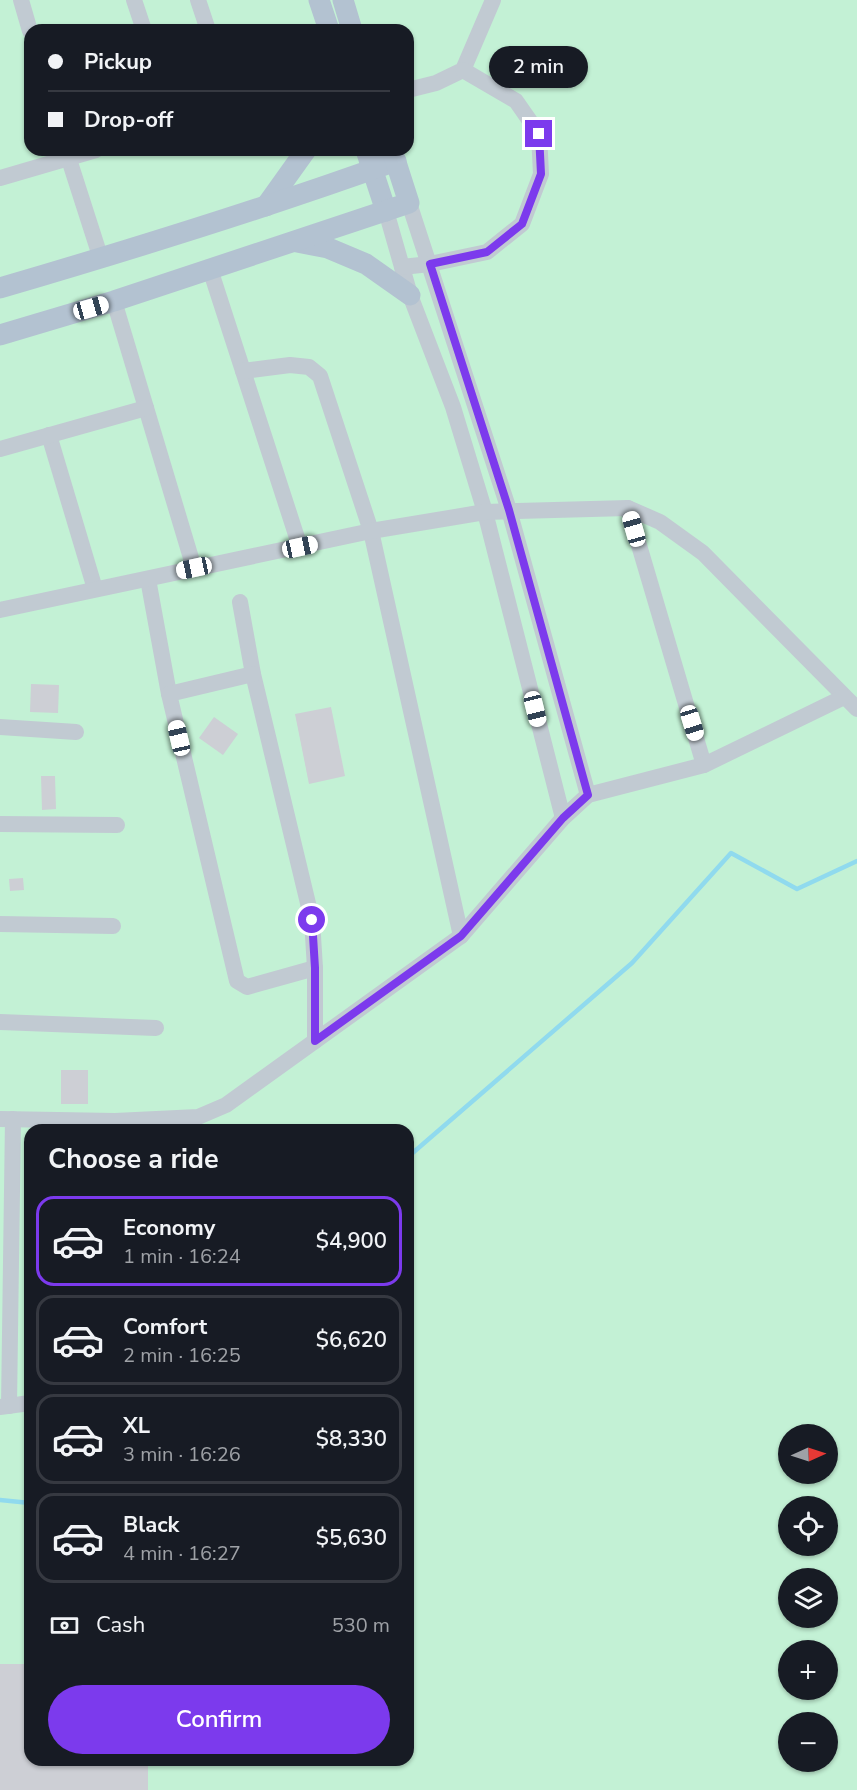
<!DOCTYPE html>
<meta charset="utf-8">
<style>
:root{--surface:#171b24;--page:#242831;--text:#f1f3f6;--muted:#9ea1a6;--line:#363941;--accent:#7c3aed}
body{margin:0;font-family:"Nunito Sans",sans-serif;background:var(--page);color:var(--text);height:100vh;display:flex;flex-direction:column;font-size:22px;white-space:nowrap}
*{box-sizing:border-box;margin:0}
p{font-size:20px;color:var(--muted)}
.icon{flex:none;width:33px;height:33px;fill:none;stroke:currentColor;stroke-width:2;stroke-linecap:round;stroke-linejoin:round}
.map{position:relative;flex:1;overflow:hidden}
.sheet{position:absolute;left:24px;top:1124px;width:390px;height:642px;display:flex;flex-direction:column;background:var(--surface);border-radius:18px;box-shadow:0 2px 4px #0004}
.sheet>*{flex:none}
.hud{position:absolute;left:24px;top:24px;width:390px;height:132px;border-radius:18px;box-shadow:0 2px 4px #0004;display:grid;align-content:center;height:132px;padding:0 24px;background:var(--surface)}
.needle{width:39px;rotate:87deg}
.fabs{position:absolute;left:778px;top:1424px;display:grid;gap:12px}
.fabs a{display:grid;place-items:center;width:60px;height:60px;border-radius:50%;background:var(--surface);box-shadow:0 2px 4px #0004;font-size:30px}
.end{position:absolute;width:27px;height:27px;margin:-14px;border:8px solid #7c3aed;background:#fff;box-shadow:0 0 0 3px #fff}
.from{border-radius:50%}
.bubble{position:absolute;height:42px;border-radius:21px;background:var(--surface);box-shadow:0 2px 4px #0004;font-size:20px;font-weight:600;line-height:42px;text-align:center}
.car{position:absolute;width:18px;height:36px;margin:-18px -9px;border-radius:8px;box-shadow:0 0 4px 2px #0007;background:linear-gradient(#fff 24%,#345 0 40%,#fff 0 76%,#345 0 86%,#fff 0)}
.hud b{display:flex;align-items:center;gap:21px;height:57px;font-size:22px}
.hud b+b{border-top:2px solid var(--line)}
.hud i{width:15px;height:15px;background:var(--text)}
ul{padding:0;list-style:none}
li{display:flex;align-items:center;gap:18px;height:90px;margin:0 12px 9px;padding:0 12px;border:3px solid var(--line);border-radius:18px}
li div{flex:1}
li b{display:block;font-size:22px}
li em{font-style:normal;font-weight:600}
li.selected{border-color:var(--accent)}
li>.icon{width:54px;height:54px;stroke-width:1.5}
h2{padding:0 24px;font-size:27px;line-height:72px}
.pay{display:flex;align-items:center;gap:15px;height:66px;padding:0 24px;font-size:22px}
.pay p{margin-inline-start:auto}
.cta{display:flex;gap:12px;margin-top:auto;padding:12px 24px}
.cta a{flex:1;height:69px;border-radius:36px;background:var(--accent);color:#fff;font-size:24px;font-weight:600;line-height:69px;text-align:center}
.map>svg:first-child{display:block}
.green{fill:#c3f1d5;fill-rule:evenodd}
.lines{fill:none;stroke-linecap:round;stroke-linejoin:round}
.stream{stroke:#90daee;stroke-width:4.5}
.building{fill:#cdcfd5}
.minor{stroke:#c1cad2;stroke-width:16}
.major{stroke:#b3c2d1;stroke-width:21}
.route{stroke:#7c3aed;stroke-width:8}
</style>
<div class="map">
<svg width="857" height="1790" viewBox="0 0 857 1790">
<rect width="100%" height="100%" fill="#f5f3f3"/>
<!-- green -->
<path class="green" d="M0,0H857V1790H0ZM30,30H408V150H30ZM30,1130H408V1760H30ZM789,1434H828V1473H789ZM789,1506H828V1545H789ZM789,1578H828V1617H789ZM789,1650H828V1689H789ZM789,1722H828V1761H789Z"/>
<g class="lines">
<!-- stream -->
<g class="stream">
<polyline points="408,1157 632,963 731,853 797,889 857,861"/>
<polyline points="0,1500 30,1503"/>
</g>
</g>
<!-- building -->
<g class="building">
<polygon points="31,684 59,685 58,713 30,712"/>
<polygon points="331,707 345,776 309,784 295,714"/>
<polygon points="214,717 238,734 223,755 199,738"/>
<polygon points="41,776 55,776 56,809 42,810"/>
<polygon points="23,878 24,890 10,891 9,879"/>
<rect x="61" y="1070" width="27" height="34"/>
<polygon points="0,1664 30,1664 30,1760 148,1760 148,1790 0,1790"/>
</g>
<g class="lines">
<!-- minor -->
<g class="minor">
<polyline points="21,0 30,31"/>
<polyline points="134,0 144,30"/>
<polyline points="198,0 208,30"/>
<polyline points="408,90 436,83 463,70 493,0"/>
<polyline points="66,150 101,259"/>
<polyline points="0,178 96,150"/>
<polyline points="409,203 509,510 588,795"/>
<polyline points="386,211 410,295 453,407 485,512 563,818"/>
<polyline points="402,267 430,264 487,252 522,224 541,174 539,134 516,101 463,70"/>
<polyline points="210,269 300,547"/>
<polyline points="114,301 194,568"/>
<polyline points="243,371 290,365 309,367 320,376 371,531 461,936"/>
<polyline points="49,435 95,589"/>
<polyline points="0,449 146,408"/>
<polyline points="628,508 704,765"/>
<polyline points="148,579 169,694 237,981 247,987 315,968"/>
<polyline points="240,602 253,674 312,920 315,968 315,1041"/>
<polyline points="0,610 371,531 485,512 628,508 660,522 703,553 857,709"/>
<polyline points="169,694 253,674"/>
<polyline points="0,727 76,732"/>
<polyline points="0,824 117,825"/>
<polyline points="0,924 113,926"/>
<polyline points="0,1022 156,1028"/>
<polyline points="0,1119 115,1121 198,1117 226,1105 461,936 563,818 588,795 704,765 844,697"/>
<polyline points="9,1406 13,1119"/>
<polyline points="0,1407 30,1403"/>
</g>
<!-- major -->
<g class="major">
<polyline points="319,0 329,30"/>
<polyline points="343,0 352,30"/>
<polyline points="366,150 386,211"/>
<polyline points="266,206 306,150"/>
<polyline points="297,242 328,248 366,264 410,295"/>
<path d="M0,288C133,249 266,208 396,161"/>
<polyline points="0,335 114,301 409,203 392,150"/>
</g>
</g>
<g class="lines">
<!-- route -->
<polyline class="route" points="312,920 315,968 315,1041 461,936 563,818 588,795 509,510 430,264 487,252 522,224 541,174 539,134"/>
</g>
</svg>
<div class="fabs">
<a><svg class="needle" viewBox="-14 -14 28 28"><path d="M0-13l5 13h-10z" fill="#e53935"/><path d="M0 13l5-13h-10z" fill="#9ea1a6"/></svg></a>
<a><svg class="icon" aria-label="locate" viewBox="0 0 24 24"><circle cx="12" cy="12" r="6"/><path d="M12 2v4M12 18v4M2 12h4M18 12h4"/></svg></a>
<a><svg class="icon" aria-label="layers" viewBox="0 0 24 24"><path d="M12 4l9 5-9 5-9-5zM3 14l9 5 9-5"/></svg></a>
<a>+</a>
<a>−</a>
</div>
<i class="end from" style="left:312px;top:920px"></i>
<i class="end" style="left:539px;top:134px"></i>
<div class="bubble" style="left:489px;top:46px;width:99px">2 min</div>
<i class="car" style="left:91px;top:308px;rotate:74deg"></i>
<i class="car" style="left:634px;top:529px;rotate:344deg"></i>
<i class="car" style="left:300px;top:547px;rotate:78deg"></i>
<i class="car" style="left:194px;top:568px;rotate:258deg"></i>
<i class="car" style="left:535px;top:709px;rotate:166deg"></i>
<i class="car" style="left:692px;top:723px;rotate:163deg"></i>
<i class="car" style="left:179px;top:738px;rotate:347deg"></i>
<div class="hud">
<b><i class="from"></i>Pickup</b>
<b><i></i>Drop-off</b>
</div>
<section class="sheet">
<h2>Choose a ride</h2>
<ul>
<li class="selected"><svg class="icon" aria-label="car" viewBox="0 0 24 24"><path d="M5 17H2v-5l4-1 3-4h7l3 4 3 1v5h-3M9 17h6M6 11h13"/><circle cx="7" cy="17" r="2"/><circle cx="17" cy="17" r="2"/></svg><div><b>Economy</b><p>1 min · 16:24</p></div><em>$4,900</em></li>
<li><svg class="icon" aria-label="car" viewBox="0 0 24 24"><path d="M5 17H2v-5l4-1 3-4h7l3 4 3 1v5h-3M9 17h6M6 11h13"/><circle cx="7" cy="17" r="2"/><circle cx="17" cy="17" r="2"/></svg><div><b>Comfort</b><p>2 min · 16:25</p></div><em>$6,620</em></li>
<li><svg class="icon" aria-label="car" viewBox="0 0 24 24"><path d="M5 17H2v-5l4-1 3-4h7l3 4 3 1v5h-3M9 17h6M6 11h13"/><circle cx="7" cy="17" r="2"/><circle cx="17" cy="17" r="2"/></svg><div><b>XL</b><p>3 min · 16:26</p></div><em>$8,330</em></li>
<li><svg class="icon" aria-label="car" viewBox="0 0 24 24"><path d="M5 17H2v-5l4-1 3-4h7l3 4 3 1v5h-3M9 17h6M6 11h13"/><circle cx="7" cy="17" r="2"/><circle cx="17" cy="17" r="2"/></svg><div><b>Black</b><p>4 min · 16:27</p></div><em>$5,630</em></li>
</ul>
<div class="pay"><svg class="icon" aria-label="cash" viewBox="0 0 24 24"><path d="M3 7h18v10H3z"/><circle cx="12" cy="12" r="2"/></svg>Cash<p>530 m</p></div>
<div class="cta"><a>Confirm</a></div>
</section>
</div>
